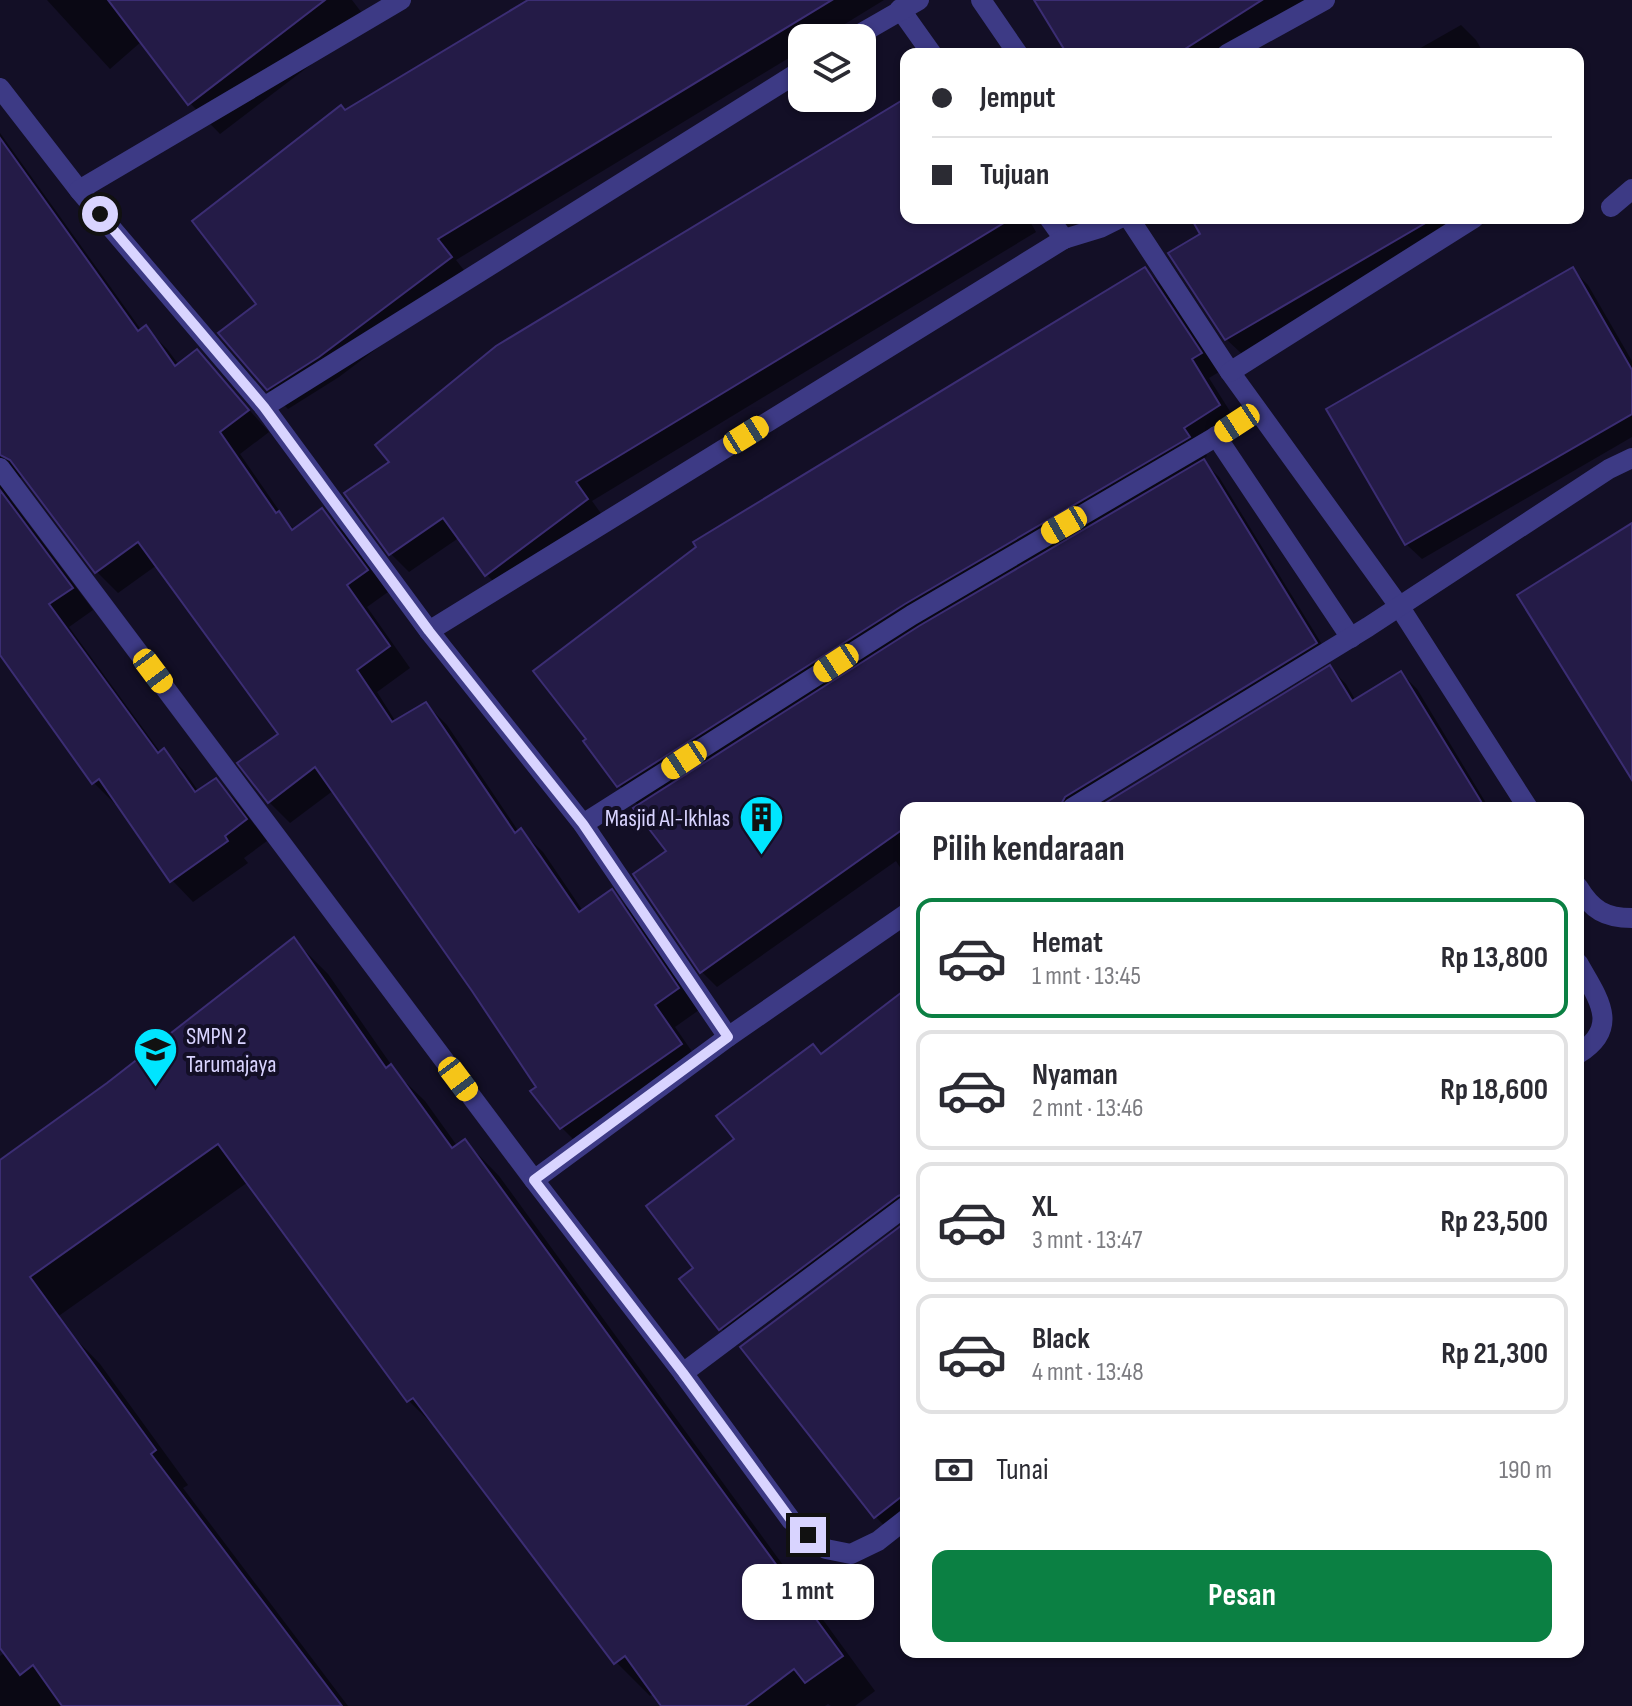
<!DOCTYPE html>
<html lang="id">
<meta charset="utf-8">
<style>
:root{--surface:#fff;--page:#f7f7f7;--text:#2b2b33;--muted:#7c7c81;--line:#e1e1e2;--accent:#0b8043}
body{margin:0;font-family:"Sofia Sans Condensed",sans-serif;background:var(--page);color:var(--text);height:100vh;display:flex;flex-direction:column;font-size:30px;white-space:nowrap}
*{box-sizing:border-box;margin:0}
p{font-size:26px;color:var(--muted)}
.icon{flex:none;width:44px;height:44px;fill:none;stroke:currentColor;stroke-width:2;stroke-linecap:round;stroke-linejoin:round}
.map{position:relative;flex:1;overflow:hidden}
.panel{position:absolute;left:900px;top:802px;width:684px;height:856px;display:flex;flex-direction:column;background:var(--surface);border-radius:16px;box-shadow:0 2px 6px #0004}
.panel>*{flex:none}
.top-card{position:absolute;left:900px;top:48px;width:684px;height:176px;border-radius:16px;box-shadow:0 2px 6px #0004;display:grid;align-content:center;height:176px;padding:0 32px;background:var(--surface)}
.tools{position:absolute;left:788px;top:24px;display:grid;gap:16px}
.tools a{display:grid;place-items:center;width:88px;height:88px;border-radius:16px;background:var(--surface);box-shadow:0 2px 6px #0004;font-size:40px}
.end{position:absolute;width:36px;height:36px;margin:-18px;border:10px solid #d9d4ff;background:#111;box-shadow:0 0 0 4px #111}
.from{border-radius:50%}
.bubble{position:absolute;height:56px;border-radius:16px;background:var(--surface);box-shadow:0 2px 6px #0004;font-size:26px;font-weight:700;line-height:56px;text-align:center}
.car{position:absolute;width:24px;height:48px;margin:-24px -12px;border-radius:10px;box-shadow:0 0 6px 2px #0007;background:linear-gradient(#f5c518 24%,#345 0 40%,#f5c518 0 76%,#345 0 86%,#f5c518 0)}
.top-card b{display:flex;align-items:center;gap:28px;height:76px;font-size:30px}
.top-card b+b{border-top:2px solid var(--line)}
.top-card i{width:20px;height:20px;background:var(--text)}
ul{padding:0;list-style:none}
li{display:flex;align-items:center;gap:24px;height:120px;margin:0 16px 12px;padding:0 16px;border:4px solid var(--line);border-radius:16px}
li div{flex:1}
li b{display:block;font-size:30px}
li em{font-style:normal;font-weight:700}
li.current{border-color:var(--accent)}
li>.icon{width:72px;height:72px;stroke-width:1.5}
h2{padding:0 32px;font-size:36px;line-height:96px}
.pay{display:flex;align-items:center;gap:20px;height:88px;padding:0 32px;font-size:30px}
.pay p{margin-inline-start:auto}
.action{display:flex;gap:16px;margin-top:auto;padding:16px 32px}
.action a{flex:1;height:92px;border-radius:16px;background:var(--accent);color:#fff;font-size:32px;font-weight:700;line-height:92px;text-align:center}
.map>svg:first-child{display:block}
.shadow{fill:#0007}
.building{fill:#241b47;stroke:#3b2d73;stroke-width:2}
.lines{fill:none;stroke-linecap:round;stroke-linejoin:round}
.minor{stroke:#3d3a85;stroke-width:20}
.route{stroke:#d9d4ff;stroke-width:10}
.labels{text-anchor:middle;stroke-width:8;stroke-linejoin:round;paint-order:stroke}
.poi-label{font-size:24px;fill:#d9d4ff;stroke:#130f26;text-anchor:end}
</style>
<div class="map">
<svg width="1632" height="1706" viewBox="0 0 1632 1706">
<rect width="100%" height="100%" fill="#130f26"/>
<!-- shadow -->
<g class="shadow">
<polygon points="47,0 352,0 368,21 220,134 190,103 142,41 110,69"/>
<polygon points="531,0 884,0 822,38 802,38 802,50 456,260 470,278 339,377 288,409 268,389 259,305 346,112"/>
<polygon points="1036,0 1306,0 1218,54 1069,54"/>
<polygon points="1461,25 1476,40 1484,54 1410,54"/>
<polygon points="906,100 906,218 1028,218 1036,232 592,501 605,519 505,593 486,574 460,537 409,572 391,554 347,494"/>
<polygon points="0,133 142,331 146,328 167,349 179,365 197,352 269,432 240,454 287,522 295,530 322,511 344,532 388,592 367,607 410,668 377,692 396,722 426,704 447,725 519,832 521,831 543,852 583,911 611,892 633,913 699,1010 675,1027 702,1066 583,1149 562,1128 533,1092 539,1087 334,790 290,823 269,802 281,734 157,565 118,593 96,571 25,477 14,478 8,486 10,499 93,610 69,627 161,753 164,751 185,772 199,792 216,780 237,802 267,841 244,858 248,863 193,902 172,880 117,802 115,804 93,782 0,654"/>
<polygon points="1193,218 1479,218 1242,354 1226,339 1203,235"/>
<polygon points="1145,269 1164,288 1219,372 1209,378 1238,424 1202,447 1207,456 1202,460 1219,477 1331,659 1088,808 906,808 906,877 896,861 717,987 702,972 636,875 669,852 639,806 619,785"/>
<polygon points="1573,270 1588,285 1632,361 1632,437 1422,559 1406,544"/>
<polygon points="1330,668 1346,684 1356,701 1401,673 1417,689 1489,808 1101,808"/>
<polygon points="294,940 328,974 399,1076 425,1101 458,1147 465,1141 499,1176 875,1691 855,1706 831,1706 828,1704 825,1706 664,1706 654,1693 650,1696 616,1662 443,1435 409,1401 248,1182 29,1337 0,1308 0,1162 108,1085"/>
<polygon points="906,989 906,1217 736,1344 721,1328 696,1268 737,1140 822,1056"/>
<polygon points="906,1225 906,1521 891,1533 876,1517 743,1347"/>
<polygon points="67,1330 100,1364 188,1485 183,1488 348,1706 0,1706 0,1656 6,1652 0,1644 0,1379"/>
</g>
<!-- building -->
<g class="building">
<polygon points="108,0 325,0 188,105"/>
<polygon points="528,0 832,0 438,239 452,257 319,357 267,390 218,333 256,304 192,221 341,105 345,110"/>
<polygon points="1034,0 1262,0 1177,54 1067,54"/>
<polygon points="906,98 906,218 1012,218 576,482 588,499 485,576 443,518 389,555 344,493 389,462 375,445 496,346"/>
<polygon points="0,138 138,331 146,325 175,366 197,349 249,410 220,432 276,513 279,511 292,530 322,508 368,570 347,585 390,646 357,670 392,722 426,702 515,833 521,828 579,912 612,889 679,988 655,1005 682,1044 560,1129 530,1091 536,1087 472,991 315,767 268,803 237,763 278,734 138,542 95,573 10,460 0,455"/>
<polygon points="1191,218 1434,218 1225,340 1168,253 1200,234"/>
<polygon points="1145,267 1202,353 1192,359 1220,405 1184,428 1190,437 905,604 617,787 583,741 586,739 533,671 696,547 693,542"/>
<polygon points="1573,267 1632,370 1632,414 1405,545 1326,409"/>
<polygon points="1204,459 1317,643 1065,797 1059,808 906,808 906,827 700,973 633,874 666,851 633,808 919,626"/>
<polygon points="0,490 73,588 49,604 158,753 164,748 195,792 216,778 247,819 225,836 228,841 170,882 99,779 92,784 0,655"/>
<polygon points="1632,523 1632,780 1517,595"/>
<polygon points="1330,665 1352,701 1401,671 1485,808 1097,808"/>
<polygon points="294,937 386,1068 391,1064 452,1148 465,1139 843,1656 805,1683 794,1669 745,1706 661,1706 625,1656 614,1664 413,1398 407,1402 218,1144 30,1277 156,1450 151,1454 342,1706 62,1706 33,1665 20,1675 0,1648 0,1160 107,1083"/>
<polygon points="906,989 906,1193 898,1196 719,1330 679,1279 693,1268 646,1206 734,1139 716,1116 813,1044 821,1054"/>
<polygon points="906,1222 906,1493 874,1518 740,1347"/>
</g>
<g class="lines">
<!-- minor -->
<g class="minor">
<polyline points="981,0 1018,54"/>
<polyline points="900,9 932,54"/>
<polyline points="853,38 919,0"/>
<polyline points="1227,54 1325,0"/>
<polyline points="0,88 79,190 264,407 429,631 583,824 728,1037"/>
<polyline points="79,190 401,0"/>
<polyline points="1611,207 1632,189"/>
<polyline points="1049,218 1064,239"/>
<polyline points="1129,218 1230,372 1399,606 1528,808"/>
<polyline points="1230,372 1474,218"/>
<polyline points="264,407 802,70"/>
<polyline points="1216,436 1351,638"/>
<polyline points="0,468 534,1180 728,1037 906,914"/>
<polyline points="429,631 1064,239 1100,228 1120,218"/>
<polyline points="1072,808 1368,627 1609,469 1632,458"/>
<polyline points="583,824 912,615 1258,412"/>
<path d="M1578,887C1592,910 1605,918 1632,918"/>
<path d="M1578,963C1597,997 1622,1027 1578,1054"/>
<polyline points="534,1180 683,1373 791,1520 826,1549 851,1554 878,1541 906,1519"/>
<polyline points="683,1373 906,1206"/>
</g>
</g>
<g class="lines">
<!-- route -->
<polyline class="route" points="100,214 264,407 429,631 583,824 728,1037 534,1180 683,1373 791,1520 808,1535"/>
</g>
<!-- icons -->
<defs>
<symbol id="building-pin" viewBox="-11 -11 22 30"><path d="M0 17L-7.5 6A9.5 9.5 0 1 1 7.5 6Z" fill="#00e5ff" stroke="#130f26"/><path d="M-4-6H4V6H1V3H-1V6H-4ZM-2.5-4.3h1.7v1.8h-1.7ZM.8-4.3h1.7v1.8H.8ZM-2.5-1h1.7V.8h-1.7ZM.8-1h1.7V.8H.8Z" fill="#111"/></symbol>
<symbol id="school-pin" viewBox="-11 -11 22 30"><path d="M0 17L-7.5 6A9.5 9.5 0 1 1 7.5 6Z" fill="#00e5ff" stroke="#130f26"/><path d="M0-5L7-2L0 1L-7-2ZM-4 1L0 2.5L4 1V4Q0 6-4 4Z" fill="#111"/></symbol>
</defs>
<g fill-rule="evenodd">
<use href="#building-pin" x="736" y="792" width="51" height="69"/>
<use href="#school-pin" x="130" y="1024" width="51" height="69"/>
</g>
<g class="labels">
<!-- poi labels -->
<g class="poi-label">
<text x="730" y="826">Masjid Al-Ikhlas</text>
<text x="186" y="1044" text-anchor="start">SMPN 2<tspan x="186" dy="28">Tarumajaya</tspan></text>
</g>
</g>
</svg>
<div class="tools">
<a><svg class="icon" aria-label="layers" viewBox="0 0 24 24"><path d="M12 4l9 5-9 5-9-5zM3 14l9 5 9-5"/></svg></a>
</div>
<i class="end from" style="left:100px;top:214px"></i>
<i class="end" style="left:808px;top:1535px"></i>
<div class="bubble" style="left:742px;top:1564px;width:132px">1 mnt</div>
<i class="car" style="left:1237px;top:423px;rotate:237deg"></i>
<i class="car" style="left:746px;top:435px;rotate:58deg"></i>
<i class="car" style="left:1064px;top:525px;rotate:240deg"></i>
<i class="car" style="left:836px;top:663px;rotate:237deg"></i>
<i class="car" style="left:153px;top:671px;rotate:143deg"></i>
<i class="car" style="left:684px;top:760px;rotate:237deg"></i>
<i class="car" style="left:458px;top:1079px;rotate:143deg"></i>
<div class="top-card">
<b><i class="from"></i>Jemput</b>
<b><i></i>Tujuan</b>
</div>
<section class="panel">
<h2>Pilih kendaraan</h2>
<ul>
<li class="current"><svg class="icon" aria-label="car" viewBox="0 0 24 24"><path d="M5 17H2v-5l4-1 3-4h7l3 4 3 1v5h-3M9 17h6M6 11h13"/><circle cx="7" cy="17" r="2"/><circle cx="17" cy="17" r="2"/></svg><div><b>Hemat</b><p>1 mnt · 13:45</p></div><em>Rp 13,800</em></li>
<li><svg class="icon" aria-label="car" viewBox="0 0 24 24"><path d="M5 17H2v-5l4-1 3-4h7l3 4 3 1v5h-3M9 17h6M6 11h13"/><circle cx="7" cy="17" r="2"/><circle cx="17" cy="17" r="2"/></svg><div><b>Nyaman</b><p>2 mnt · 13:46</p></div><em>Rp 18,600</em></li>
<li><svg class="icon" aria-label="car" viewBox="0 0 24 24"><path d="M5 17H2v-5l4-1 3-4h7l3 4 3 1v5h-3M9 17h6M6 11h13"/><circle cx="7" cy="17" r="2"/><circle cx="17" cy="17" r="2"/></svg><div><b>XL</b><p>3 mnt · 13:47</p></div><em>Rp 23,500</em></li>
<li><svg class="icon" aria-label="car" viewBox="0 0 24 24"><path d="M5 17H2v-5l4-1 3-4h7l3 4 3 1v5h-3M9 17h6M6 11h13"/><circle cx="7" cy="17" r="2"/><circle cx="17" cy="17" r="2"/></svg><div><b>Black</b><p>4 mnt · 13:48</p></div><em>Rp 21,300</em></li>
</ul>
<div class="pay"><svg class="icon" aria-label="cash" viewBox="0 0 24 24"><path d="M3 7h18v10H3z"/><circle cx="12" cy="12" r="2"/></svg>Tunai<p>190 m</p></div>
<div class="action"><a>Pesan</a></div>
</section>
</div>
